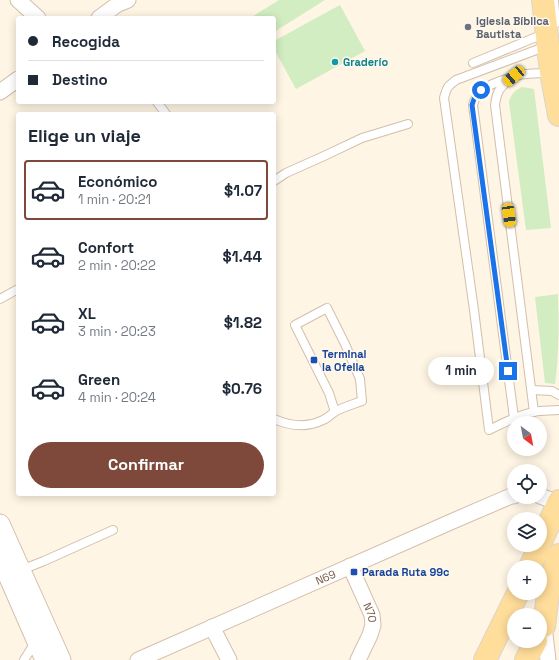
<!DOCTYPE html>
<html lang="es">
<meta charset="utf-8">
<style>
:root{--surface:#fff;--page:#f2f2f3;--text:#1f2937;--muted:#747a83;--line:#e0e1e3;--accent:#7e483b}
body{margin:0;font-family:"Space Grotesk",sans-serif;background:var(--page);color:var(--text);height:100vh;display:flex;flex-direction:column;font-size:15px;white-space:nowrap}
*{box-sizing:border-box;margin:0}
p{font-size:13px;color:var(--muted)}
.icon{flex:none;width:22px;height:22px;fill:none;stroke:currentColor;stroke-width:2;stroke-linecap:round;stroke-linejoin:round}
.map{position:relative;flex:1;overflow:hidden}
.details{position:absolute;left:16px;top:112px;width:260px;height:384px;display:flex;flex-direction:column;background:var(--surface);border-radius:4px;box-shadow:0 2px 10px #0003}
.details>*{flex:none}
.top-card{position:absolute;left:16px;top:16px;width:260px;height:88px;border-radius:4px;box-shadow:0 2px 10px #0003;display:grid;align-content:center;height:88px;padding:0 12px;background:var(--surface)}
.needle{width:26px;rotate:148deg}
.fabs{position:absolute;left:507px;top:416px;display:grid;gap:8px}
.fabs a{display:grid;place-items:center;width:40px;height:40px;border-radius:50%;background:var(--surface);box-shadow:0 2px 10px #0003;font-size:20px}
.end{position:absolute;width:18px;height:18px;margin:-9px;border:5px solid #1a73e8;background:#fff;box-shadow:0 0 0 2px #fff}
.from{border-radius:50%}
.bubble{position:absolute;height:28px;border-radius:14px;background:var(--surface);box-shadow:0 2px 10px #0003;font-size:13px;font-weight:600;line-height:28px;text-align:center}
.car{position:absolute;width:12px;height:24px;margin:-12px -6px;border-radius:5px;box-shadow:0 0 3px 1px #0007;background:linear-gradient(#f5c518 24%,#345 0 40%,#f5c518 0 76%,#345 0 86%,#f5c518 0)}
.top-card b{display:flex;align-items:center;gap:14px;height:38px;font-size:15px}
.top-card b+b{border-top:1px solid var(--line)}
.top-card i{width:10px;height:10px;background:var(--text)}
ul{padding:0;list-style:none}
li{display:flex;align-items:center;gap:12px;height:60px;margin:0 8px 6px;padding:0 4px;border:2px solid transparent;border-radius:4px}
li div{flex:1}
li b{display:block;font-size:15px}
li em{font-style:normal;font-weight:600}
li.on{border-color:var(--accent)}
li>.icon{width:36px;height:36px;stroke-width:1.5}
h2{padding:0 12px;font-size:18px;line-height:48px}
.button{display:flex;gap:8px;margin-top:auto;padding:8px 12px}
.button a{flex:1;height:46px;border-radius:24px;background:var(--accent);color:#fff;font-size:16px;font-weight:600;line-height:46px;text-align:center}
.map>svg:first-child{display:block}
.green{fill:#d1edc1}
.lines{fill:none;stroke-linecap:round;stroke-linejoin:round}
.service-casing{stroke:#d3bfab;stroke-width:10}
.minor-casing{stroke:#d3bfab;stroke-width:17}
.tertiary-casing{stroke:#d3bfab;stroke-width:21}
.primary-casing{stroke:#dcd4cf;stroke-width:24}
.service{stroke:#fff;stroke-width:8}
.minor{stroke:#fff;stroke-width:15}
.tertiary{stroke:#fff;stroke-width:19}
.primary{stroke:#ffdd9a;stroke-width:22}
.route{stroke:#1a73e8;stroke-width:5}
.worship-dot{fill:#6b7280;stroke:#fff8ec;stroke-width:1.5}
.culture-dot{fill:#0f9aa8;stroke:#fff8ec;stroke-width:1.5}
.transit-dot{fill:#1a4fb4;stroke:#fff8ec;stroke-width:1.5}
.labels{text-anchor:middle;stroke-width:3;stroke-linejoin:round;paint-order:stroke}
.worship-label{font-size:11px;font-weight:bold;fill:#5b616d;stroke:#fff8ec;text-anchor:start}
.culture-label{font-size:11px;font-weight:bold;fill:#0d838f;stroke:#fff8ec;text-anchor:start}
.transit-label{font-size:11px;font-weight:bold;fill:#164399;stroke:#fff8ec;text-anchor:start}
.street-label{font-size:11px;fill:#795b47;stroke:#fff8ec}
</style>
<div class="map">
<svg width="559" height="660" viewBox="0 0 559 660">
<rect width="100%" height="100%" fill="#fef5e4"/>
<!-- green -->
<g class="green">
<polygon points="279,0 325,0 274,32 274,18 250,18"/>
<polygon points="340,5 365,51 296,89 274,49 274,41"/>
<path d="M522,87L534,89L551,228L526,230L509,102C511,94 515,90 522,87Z"/>
<path d="M558,294C559,324 559,355 555,384L545,383L535,297Z"/>
</g>
<g class="lines">
<defs>
<g id="service">
<polyline points="554,0 556,23"/>
<path d="M547,46L456,80C447,87 447,87 444,98L474,310L489,430C503,423 518,415 534,412C542,410 551,411 559,410"/>
<polyline points="473,63 546,33"/>
<path d="M509,80C499,89 497,91 495,105L534,412"/>
<polyline points="157,102 166,114"/>
<polyline points="274,181 286,173 324,156 362,138 408,124"/>
<polyline points="0,299 18,289"/>
<polyline points="532,390 552,391 559,395"/>
<path d="M514,418L473,105C476,91 487,86 500,81C504,80 510,77 515,76C526,73 538,73 549,73"/>
<path d="M274,419C290,426 307,428 323,420C328,418 331,414 336,411C344,407 354,404 362,401L360,379L345,344L327,308L295,325L329,393L335,412"/>
<polyline points="21,570 44,561 113,530"/>
<polyline points="24,660 36,641"/>
</g>
<g id="minor">
<polyline points="18,0 38,18"/>
<polyline points="99,18 118,4 128,0"/>
<polyline points="0,92 18,79"/>
<polyline points="540,496 551,500 557,506"/>
<path id="s1" d="M350,566L372,615L373,625L370,635L358,660"/>
<polyline points="544,626 548,660"/>
<polyline points="212,627 229,660"/>
<path id="s2" d="M138,660L453,521L511,496H514"/>
</g>
<g id="tertiary">
<polyline points="0,524 61,660"/>
<polyline points="0,557 45,660"/>
</g>
<g id="primary">
<polyline points="543,0 551,72 559,115"/>
<polyline points="540,544 559,501"/>
<polyline points="530,567 540,545"/>
<polyline points="544,626 548,594 557,559 559,555"/>
<polyline points="485,660 518,593"/>
<polyline points="526,660 536,641"/>
</g>
</defs>
<!-- service casing -->
<use href="#service" class="service-casing"/>
<!-- minor casing -->
<use href="#minor" class="minor-casing"/>
<!-- tertiary casing -->
<use href="#tertiary" class="tertiary-casing"/>
<!-- primary casing -->
<use href="#primary" class="primary-casing"/>
<!-- service -->
<use href="#service" class="service"/>
<!-- minor -->
<use href="#minor" class="minor"/>
<!-- tertiary -->
<use href="#tertiary" class="tertiary"/>
<!-- primary -->
<use href="#primary" class="primary"/>
</g>
<g class="lines">
<!-- route -->
<polyline class="route" points="481,90 474,99 472,105 508,371"/>
</g>
<!-- markers -->
<circle class="worship-dot" cx="468" cy="27" r="4"/>
<circle class="culture-dot" cx="335" cy="62" r="4"/>
<g class="transit-dot">
<rect x="310" y="356" width="8" height="8" rx="2"/>
<rect x="350" y="568" width="8" height="8" rx="2"/>
</g>
<g class="labels">
<!-- worship labels -->
<g class="worship-label">
<text x="476" y="25">Iglesia Bíblica<tspan x="476" dy="13">Bautista</tspan></text>
</g>
<!-- culture labels -->
<g class="culture-label">
<text x="343" y="66">Graderío</text>
</g>
<!-- transit labels -->
<g class="transit-label">
<text x="322" y="358">Terminal<tspan x="322" dy="13">la Ofelia</tspan></text>
<text x="362" y="576">Parada Ruta 99c</text>
</g>
<!-- street labels -->
<g class="street-label">
<text dy="4" stroke="none"><textPath href="#s2" startOffset="205">N69</textPath></text>
<text dy="4" stroke="none"><textPath href="#s1" startOffset="51">N70</textPath></text>
</g>
</g>
</svg>
<div class="fabs">
<a><svg class="needle" viewBox="-14 -14 28 28"><path d="M0-13l5 13h-10z" fill="#e53935"/><path d="M0 13l5-13h-10z" fill="#747a83"/></svg></a>
<a><svg class="icon" aria-label="locate" viewBox="0 0 24 24"><circle cx="12" cy="12" r="6"/><path d="M12 2v4M12 18v4M2 12h4M18 12h4"/></svg></a>
<a><svg class="icon" aria-label="layers" viewBox="0 0 24 24"><path d="M12 4l9 5-9 5-9-5zM3 14l9 5 9-5"/></svg></a>
<a>+</a>
<a>−</a>
</div>
<i class="end from" style="left:481px;top:90px"></i>
<i class="end" style="left:508px;top:371px"></i>
<div class="bubble" style="left:428px;top:357px;width:66px">1 min</div>
<i class="car" style="left:514px;top:76px;rotate:230deg"></i>
<i class="car" style="left:509px;top:215px;rotate:172deg"></i>
<div class="top-card">
<b><i class="from"></i>Recogida</b>
<b><i></i>Destino</b>
</div>
<section class="details">
<h2>Elige un viaje</h2>
<ul>
<li class="on"><svg class="icon" aria-label="car" viewBox="0 0 24 24"><path d="M5 17H2v-5l4-1 3-4h7l3 4 3 1v5h-3M9 17h6M6 11h13"/><circle cx="7" cy="17" r="2"/><circle cx="17" cy="17" r="2"/></svg><div><b>Económico</b><p>1 min · 20:21</p></div><em>$1.07</em></li>
<li><svg class="icon" aria-label="car" viewBox="0 0 24 24"><path d="M5 17H2v-5l4-1 3-4h7l3 4 3 1v5h-3M9 17h6M6 11h13"/><circle cx="7" cy="17" r="2"/><circle cx="17" cy="17" r="2"/></svg><div><b>Confort</b><p>2 min · 20:22</p></div><em>$1.44</em></li>
<li><svg class="icon" aria-label="car" viewBox="0 0 24 24"><path d="M5 17H2v-5l4-1 3-4h7l3 4 3 1v5h-3M9 17h6M6 11h13"/><circle cx="7" cy="17" r="2"/><circle cx="17" cy="17" r="2"/></svg><div><b>XL</b><p>3 min · 20:23</p></div><em>$1.82</em></li>
<li><svg class="icon" aria-label="car" viewBox="0 0 24 24"><path d="M5 17H2v-5l4-1 3-4h7l3 4 3 1v5h-3M9 17h6M6 11h13"/><circle cx="7" cy="17" r="2"/><circle cx="17" cy="17" r="2"/></svg><div><b>Green</b><p>4 min · 20:24</p></div><em>$0.76</em></li>
</ul>
<div class="button"><a>Confirmar</a></div>
</section>
</div>
